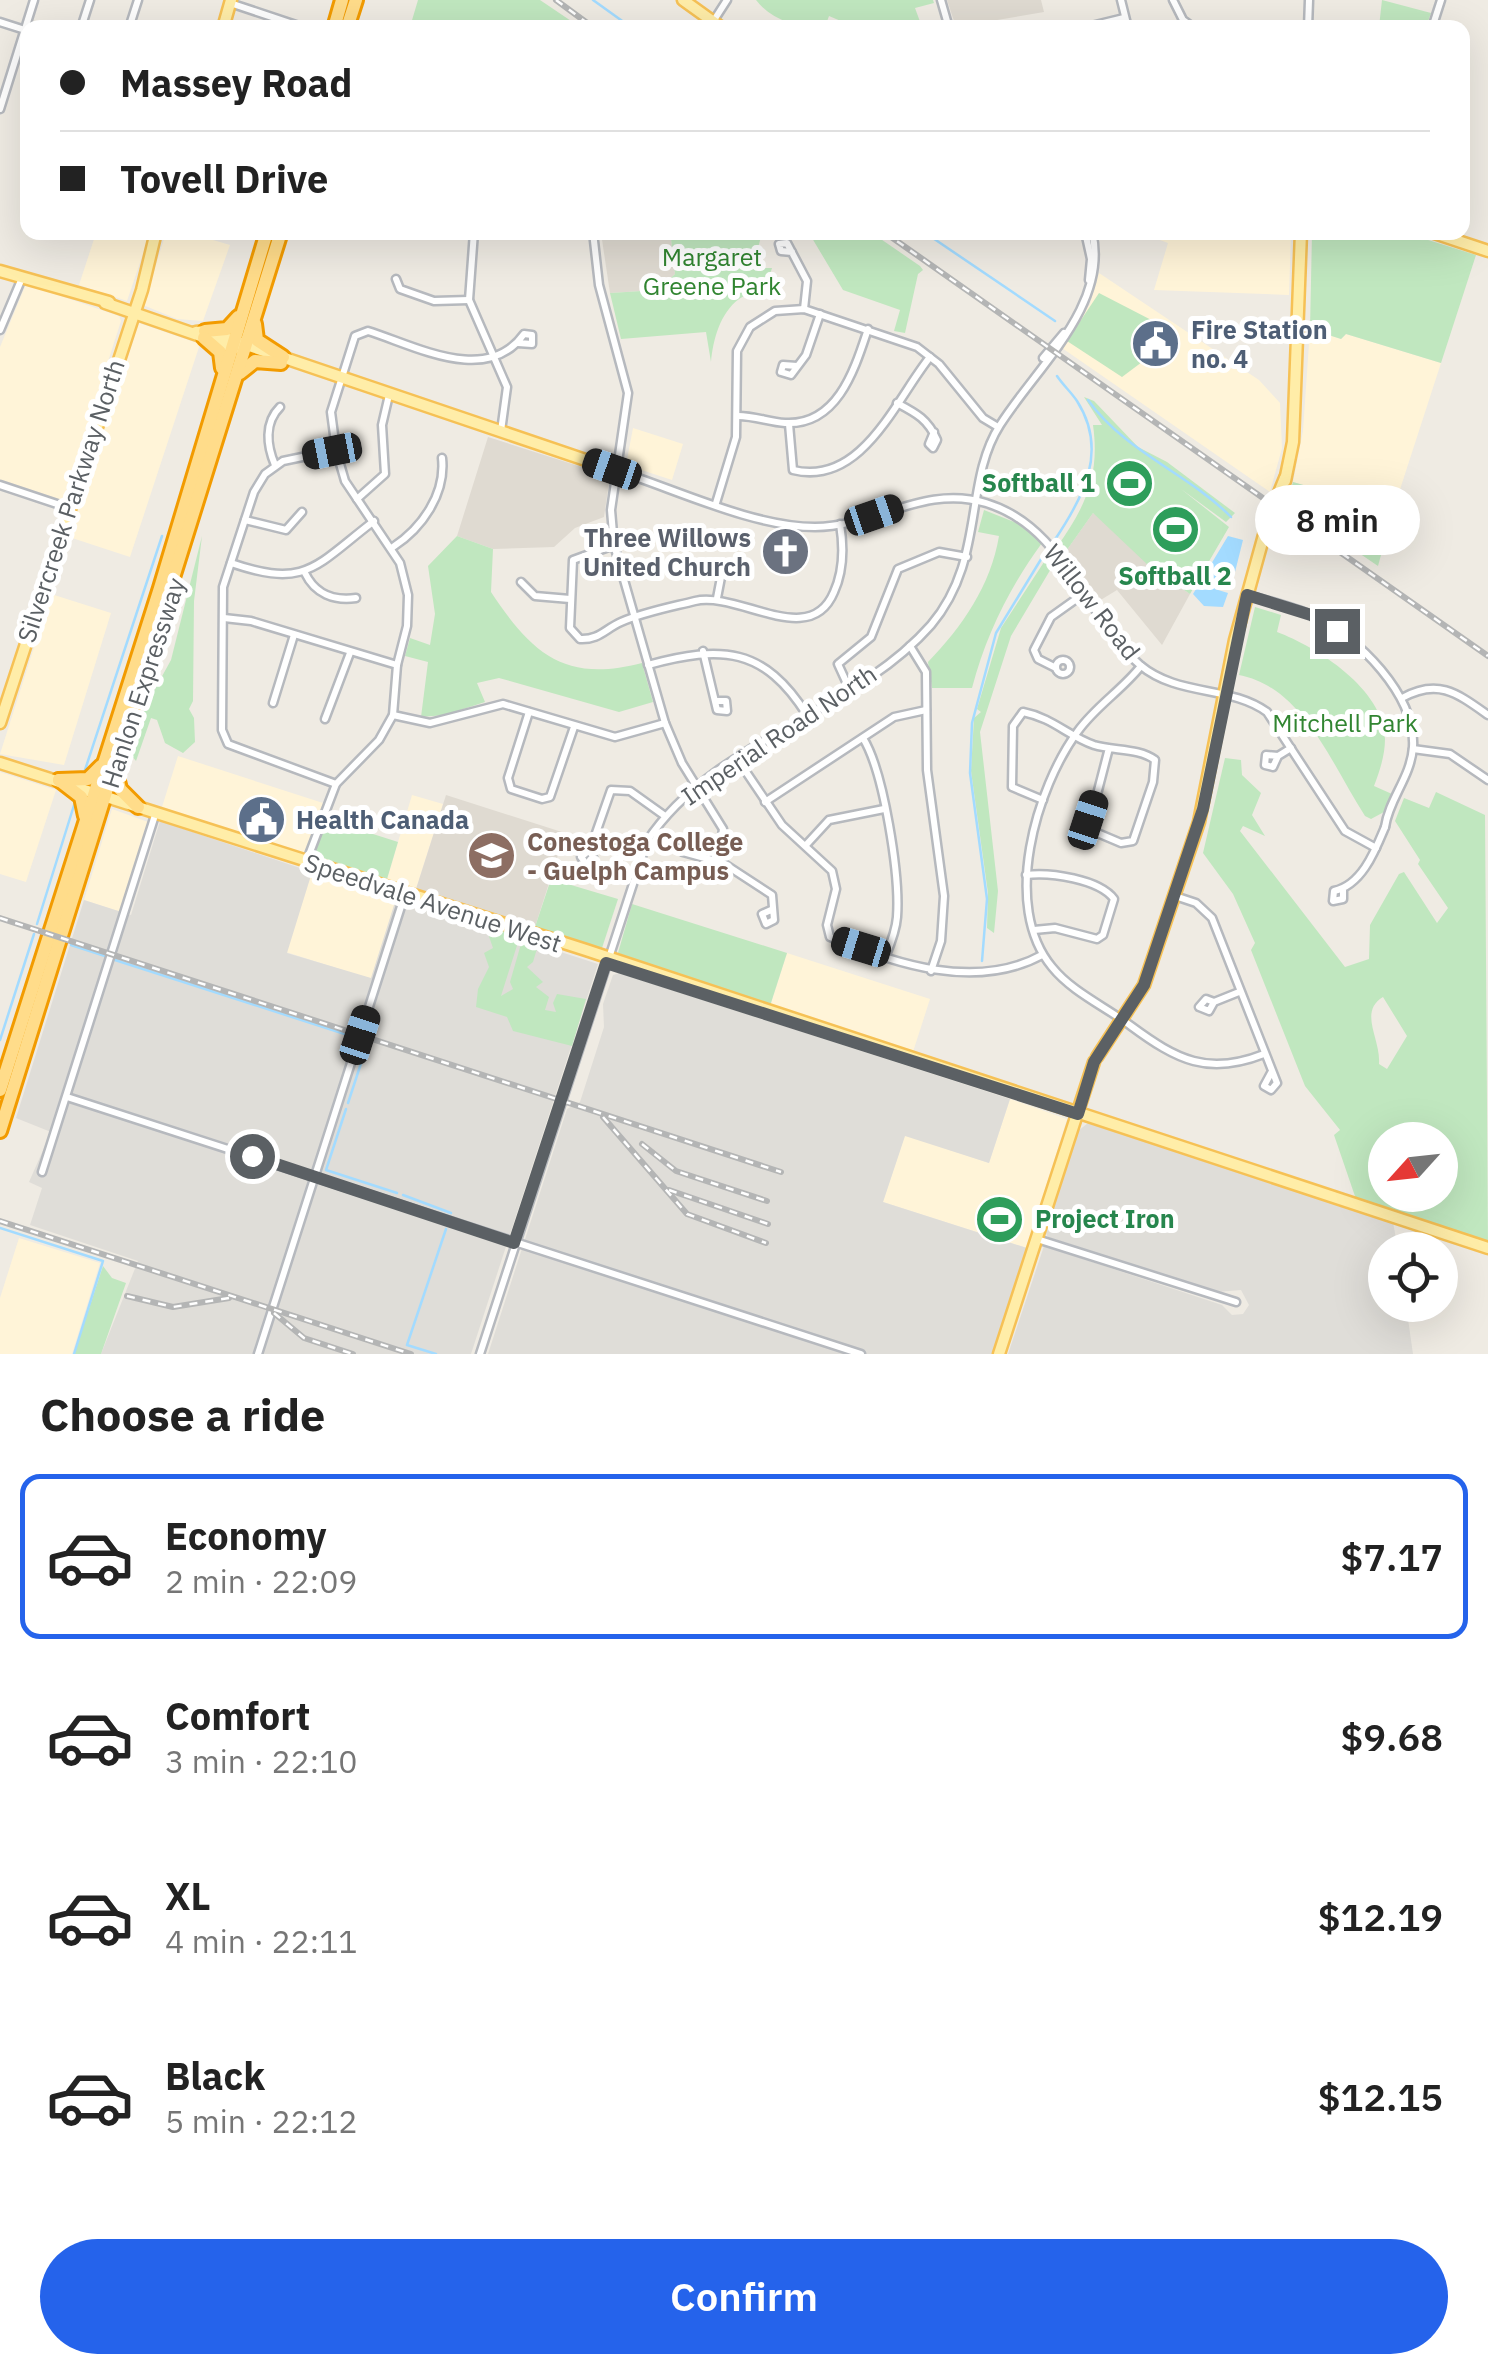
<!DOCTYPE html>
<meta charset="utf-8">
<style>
:root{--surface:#fff;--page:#f6f6f6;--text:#222;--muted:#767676;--line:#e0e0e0;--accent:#2563eb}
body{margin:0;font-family:"IBM Plex Sans",sans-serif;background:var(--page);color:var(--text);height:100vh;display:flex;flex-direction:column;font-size:38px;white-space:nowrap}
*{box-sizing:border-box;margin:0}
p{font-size:32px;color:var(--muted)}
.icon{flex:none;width:55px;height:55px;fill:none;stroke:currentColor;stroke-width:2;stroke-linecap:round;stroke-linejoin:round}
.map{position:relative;height:1354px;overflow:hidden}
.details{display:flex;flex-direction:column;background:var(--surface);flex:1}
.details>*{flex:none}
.top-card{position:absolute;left:20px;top:20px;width:1450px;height:220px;border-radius:20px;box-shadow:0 10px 40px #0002;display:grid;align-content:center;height:220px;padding:0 40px;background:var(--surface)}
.needle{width:65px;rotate:243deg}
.buttons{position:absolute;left:1368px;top:1122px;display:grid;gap:20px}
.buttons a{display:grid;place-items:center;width:90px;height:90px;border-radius:50%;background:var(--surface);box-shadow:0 10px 40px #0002;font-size:50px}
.end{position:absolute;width:45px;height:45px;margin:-22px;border:12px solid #5b6064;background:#fff;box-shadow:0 0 0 5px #fff}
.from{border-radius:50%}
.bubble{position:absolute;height:70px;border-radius:35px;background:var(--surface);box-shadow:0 10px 40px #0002;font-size:32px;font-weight:600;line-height:70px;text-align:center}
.car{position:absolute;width:30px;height:60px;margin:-30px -15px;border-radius:12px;box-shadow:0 0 8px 2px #0007;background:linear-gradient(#222 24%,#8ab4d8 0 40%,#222 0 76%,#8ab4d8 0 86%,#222 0)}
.top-card b{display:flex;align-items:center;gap:35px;height:95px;font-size:38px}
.top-card b+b{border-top:2px solid var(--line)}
.top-card i{width:25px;height:25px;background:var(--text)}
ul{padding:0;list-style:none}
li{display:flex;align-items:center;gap:30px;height:165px;margin:0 20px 15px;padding:0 20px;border:5px solid transparent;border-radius:20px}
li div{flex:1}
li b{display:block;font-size:38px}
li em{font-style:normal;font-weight:600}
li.current{border-color:var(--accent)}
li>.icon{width:90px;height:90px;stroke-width:1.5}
h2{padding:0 40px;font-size:45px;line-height:120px}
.button{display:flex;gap:20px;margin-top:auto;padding:20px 40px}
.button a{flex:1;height:115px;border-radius:60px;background:var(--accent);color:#fff;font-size:40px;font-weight:600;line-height:115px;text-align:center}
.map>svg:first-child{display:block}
.commercial{fill:#fff4d8}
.industrial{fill:#dfddd8}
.education{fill:#dfdad1}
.green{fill:#c0e7bf;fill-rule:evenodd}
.water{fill:#a3dbff}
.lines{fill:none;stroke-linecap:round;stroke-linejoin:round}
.stream{stroke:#a3dbff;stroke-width:2.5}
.minor-casing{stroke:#b6b9be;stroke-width:11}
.major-casing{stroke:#f6c155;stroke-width:15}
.highway-casing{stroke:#f29b00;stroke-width:18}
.minor{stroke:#fff;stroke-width:6}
.major{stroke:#ffeda8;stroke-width:10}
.highway{stroke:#ffdc8a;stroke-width:12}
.rail-casing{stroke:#b4b5b5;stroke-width:6}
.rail{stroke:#fff;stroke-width:2.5;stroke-dasharray:8;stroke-linecap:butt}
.route{stroke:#5b6064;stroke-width:12}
.labels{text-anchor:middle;stroke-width:10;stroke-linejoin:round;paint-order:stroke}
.park-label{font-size:25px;fill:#318531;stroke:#fff}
.service-label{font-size:25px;font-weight:bold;fill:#4e5e75;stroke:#fff;text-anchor:start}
.leisure-label{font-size:25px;font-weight:bold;fill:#27864d;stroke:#fff;text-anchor:end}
.street-label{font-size:25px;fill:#5b6064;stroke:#fff}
.worship-label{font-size:25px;font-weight:bold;fill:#5b616d;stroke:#fff;text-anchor:end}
.education-label{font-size:25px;font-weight:bold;fill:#785e54;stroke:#fff;text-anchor:start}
</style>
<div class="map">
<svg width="1488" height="1354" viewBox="0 0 1488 1354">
<rect width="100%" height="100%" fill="#efebe3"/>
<!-- commercial -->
<g class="commercial">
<polygon points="96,233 150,233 127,301 79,285"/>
<polygon points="166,233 189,233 230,245 203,321 177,319 143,305"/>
<polygon points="1141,233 1291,233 1289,295 1154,290 1168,243"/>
<polygon points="1099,273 1259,380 1280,403 1282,448 1270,492 1062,348 1090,304"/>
<polygon points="26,284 119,316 121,321 63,502 0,480 0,347"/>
<polygon points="139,323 200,344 130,557 69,537"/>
<polygon points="1310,329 1341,339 1346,334 1441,363 1393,511 1293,482 1303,431"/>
<polygon points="633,428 683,444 672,480 626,465"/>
<polygon points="51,594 111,613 64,765 0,754"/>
<polygon points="178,756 323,803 306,852 302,855 162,807"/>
<polygon points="0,772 56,790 26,882 0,874"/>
<polygon points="412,795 443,804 416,889 387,879"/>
<polygon points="112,809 148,822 120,912 84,900"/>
<polygon points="312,872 396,899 371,979 286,952"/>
<polygon points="787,953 930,999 912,1055 769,1009"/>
<polygon points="1010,1099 1067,1119 1027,1248 883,1202 905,1135 989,1163"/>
<polygon points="19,1238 100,1263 72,1354 0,1354 0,1298"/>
</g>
<!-- industrial -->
<g class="industrial">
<polygon points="160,821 312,872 287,953 371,978 396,899 598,964 471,1354 101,1354 138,1261 30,1225 42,1188 29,1182 51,1132 16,1118 84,900 131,915"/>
<polygon points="619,973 1010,1099 989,1163 905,1136 883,1202 1027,1248 993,1354 488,1354 567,1109 580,1102 604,1027 603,1004 613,975"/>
<polygon points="1088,1123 1393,1222 1398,1250 1385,1250 1385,1305 1406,1305 1413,1354 1008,1354 1044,1246 1222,1305 1232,1315 1243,1314 1249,1305 1241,1290 1217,1292 1048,1237 1045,1232 1078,1131"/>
</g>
<!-- education -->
<g class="education">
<polygon points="947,0 1041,0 1044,12 956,27"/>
<polygon points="601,233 651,233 671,239 675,274 658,290 610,293"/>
<polygon points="488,437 610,476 604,517 575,528 554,547 493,549 457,536"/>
<polygon points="1093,513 1112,526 1150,567 1190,594 1162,645 1117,590 1099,601 1064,554"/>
<polygon points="446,795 565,833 535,927 416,889"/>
</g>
<!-- green -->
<g class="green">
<polygon points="418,0 540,0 580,27 410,27"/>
<path d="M756,0H933L934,3L915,8L922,27H855L829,16L825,27C798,28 772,21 756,0Z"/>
<polygon points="1382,0 1431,13 1426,27 1379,27"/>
<path d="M651,233H762L755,259L759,268H772C767,286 753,290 739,299C720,313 713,340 711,362L706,332L621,339L610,293L658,290L675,274L671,239Z"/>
<polygon points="809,233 872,233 920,266 923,270 918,274 905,333 894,331 900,310 843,290"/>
<polygon points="1312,233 1406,233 1476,255 1441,363 1346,334 1341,339 1310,329"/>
<polygon points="1099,293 1161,325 1137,342 1133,352 1142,362 1122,377 1067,341"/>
<path d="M1084,397L1094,401L1138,447L1167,462L1235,513L1226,522L1181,489L1229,527L1190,594L1150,567L1093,513L1064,554L1057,547C1086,506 1100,475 1093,425H1102Z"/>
<polygon points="1293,482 1393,511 1378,566 1287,504"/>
<path d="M984,510L1019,524L1042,543C1009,588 986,635 972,688H932L928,662C962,627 991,585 999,536L978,532Z"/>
<polygon points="202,536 194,601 193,701 189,709 194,718 195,742 183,753 165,743 157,720 151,718 136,761 131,755 145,707 171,660"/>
<path d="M457,536L493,549L491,592C532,654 565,683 642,663L653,702L619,712L499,678L477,683L485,702L445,715L421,717L428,662L405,656L410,638L430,645L435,614L428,566Z"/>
<polygon points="1044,562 1052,567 1011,636 980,732 998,891 994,933 987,928 988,893 971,771 974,718 981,712 977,709 1001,628"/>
<path d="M1255,607L1281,615L1277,632C1317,647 1384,689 1385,739C1385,755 1380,770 1374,786L1392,794L1384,812L1371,819L1365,816C1332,765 1303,687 1239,675Z"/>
<path d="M1225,758L1241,760L1242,775L1261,793L1252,815L1265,836L1243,826L1240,831L1345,967L1369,959L1370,925L1399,874L1404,872L1437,923L1448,908L1418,864L1420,860L1395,821L1404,798L1429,808L1436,792L1485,815L1488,1248L1357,1202L1334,1135L1340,1130L1305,1086L1251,950L1255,943L1233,894L1203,853ZM1383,997L1407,1036L1387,1069L1379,1064C1381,1039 1358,1012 1383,997ZM1385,1140H1440V1195H1385Z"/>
<polygon points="326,819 398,842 387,879 314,856"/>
<polygon points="551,879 618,899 602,948 535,927"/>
<polygon points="632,904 787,953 770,1006 618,953"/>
<polygon points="485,925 520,936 501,996 513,989 510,982 523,937 539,942 533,962 527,967 543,982 536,987 549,997 545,1010 556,1012 553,1003 557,994 586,999 572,1046 513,1031 507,1017 476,1007 478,989 489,967 484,953 493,948"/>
<polygon points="103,1266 112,1278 126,1283 101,1354 74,1354"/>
</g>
<!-- water -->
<polygon class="water" points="1228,536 1243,540 1234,576 1215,583 1215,589 1228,593 1223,607 1204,606 1193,594"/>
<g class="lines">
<!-- stream -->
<g class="stream">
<polyline points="593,0 632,28"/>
<polyline points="924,232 1055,321"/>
<path d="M1088,400C1125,452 1189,474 1231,517"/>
<path d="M1054,541C1083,498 1109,451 1077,401C1071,392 1063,385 1057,376"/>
<polyline points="84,773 162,536"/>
<polyline points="37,924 75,802"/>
<polyline points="71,945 105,956"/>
<polyline points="115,960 354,1037"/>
<polyline points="982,961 987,899 970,773 972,723 996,633 1043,556"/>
<polyline points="0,1040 34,934"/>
<polyline points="348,1103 368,1042 364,1040"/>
<polyline points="346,1109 326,1170 397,1193"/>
<polyline points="403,1195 451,1213"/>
<polyline points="0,1228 103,1261 74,1354"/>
<polyline points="436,1354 407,1345 446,1229"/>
</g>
<defs>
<g id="minor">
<polyline points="941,0 949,28"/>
<polyline points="1121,0 1128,28"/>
<polyline points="1173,0 1183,20 1194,28"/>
<polyline points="230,3 305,28"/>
<polyline points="0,22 25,30"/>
<polyline points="81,28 90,0"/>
<polyline points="129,28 138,0"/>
<polyline points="709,28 727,0"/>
<polyline points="1083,28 1124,18"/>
<polyline points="1308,28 1309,0"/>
<polyline points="1432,28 1441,0"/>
<polyline points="0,109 34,0"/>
<polyline points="474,232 469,300 507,387 501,431"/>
<polyline points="593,232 599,285 628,393 611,510 614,545 665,723 682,763 723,829 718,862"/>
<polyline points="1085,232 1091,259 1089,280"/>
<polyline points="792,252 781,251 779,244 787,243 807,281 804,309"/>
<polyline points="396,279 400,289 434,301 469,300"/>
<polyline points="0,330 22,278"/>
<polyline points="1043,358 1064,333"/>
<polyline points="797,366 783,365 781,372 791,375 806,355 820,314"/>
<path d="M897,403C916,413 928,419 937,440L933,448L929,444L934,432"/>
<path d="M738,416C755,416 769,422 785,423C838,426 855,368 868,329"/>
<path d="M789,424L793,470C862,487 896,399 930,357"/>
<path d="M275,465C267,446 264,423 280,407"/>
<path d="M618,471C677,490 754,527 815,527C875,527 924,484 986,503C1065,527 1084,616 1140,665C1178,697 1230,685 1267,712L1345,831L1376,848"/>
<polyline points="0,485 69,508"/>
<polyline points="357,499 385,474 382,425 389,395"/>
<polyline points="716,503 736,437 737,351 750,327 775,311 804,309 917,347 939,364 983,418 998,427"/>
<polyline points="245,520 286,530 302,512"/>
<path d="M614,545L573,560L570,628L580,639C599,640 605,629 621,622C644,612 671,607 695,601C739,591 810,650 834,592C844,570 844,548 840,524"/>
<path d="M393,547C422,528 446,494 442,458"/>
<path d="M231,563C307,589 315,566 374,521"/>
<path d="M305,573C315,594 334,601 356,598"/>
<polyline points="521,582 535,596 570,599"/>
<path d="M1247,595C1269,601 1293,607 1314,616C1358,637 1416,695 1413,747C1411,777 1389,799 1385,827"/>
<polyline points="717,598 723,567"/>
<polyline points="224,618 251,621 397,665"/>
<polyline points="910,646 926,672 927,770 944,896 941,941 931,971"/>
<polyline points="703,651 717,710 727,711 726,701 715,701"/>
<circle cx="1063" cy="667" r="7"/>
<path d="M648,665C722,645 764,647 807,715"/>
<path d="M1141,666C1122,690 1096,706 1078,731C1036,788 1001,906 1052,967C1072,992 1106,1007 1131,1026C1177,1060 1208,1076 1264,1054"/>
<polyline points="1054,667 1038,659 1034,650 1051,617 1086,592"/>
<polyline points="849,688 838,664 871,637 898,569 939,552 967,557"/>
<path d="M1402,698C1438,678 1457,693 1488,715"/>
<polyline points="273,703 294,635"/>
<polyline points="529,712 508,778 511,789 542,799 550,797 574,727"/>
<polyline points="393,715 430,723 503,704 615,737 665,723"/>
<polyline points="325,719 350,653"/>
<path d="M863,738C884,772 900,876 897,917C896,930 891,943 886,955"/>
<polyline points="1413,749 1450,754 1488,780"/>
<polyline points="1278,756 1273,767 1265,765 1266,755 1278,756 1291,748"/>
<path d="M738,760L782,825L832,871L836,889L827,925L830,937C895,964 976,991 1042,955"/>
<polyline points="336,784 228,744 222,730 223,587 254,492 265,474 283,461 336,450"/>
<path d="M1043,800L1012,787L1013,726L1023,712C1053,718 1068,736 1094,745C1114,751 1139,748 1155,760L1153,782L1133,841L1121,843L1088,829L1109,748"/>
<polyline points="765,802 894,717 926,710"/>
<polyline points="806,845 829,820 884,809"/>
<polyline points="590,850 594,860 588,866 581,857 590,850 611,790 630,791 665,816"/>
<polyline points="691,853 692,843 682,841 683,852 723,863 772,895 774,920 766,924 762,914 771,910"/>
<path d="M307,860L336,784L379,740L393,715L397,665L407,626L408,595L400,563L345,481L336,450L331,412L355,336L368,331C416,346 487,386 524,334L532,335V344L518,343"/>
<path d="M1026,875C1050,872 1099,879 1114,899L1103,935L1097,939L1055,928L1034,930"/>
<path d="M1343,889V899L1333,901L1334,891C1362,885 1375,851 1385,827"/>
<polyline points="1175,896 1196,903 1212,918 1277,1083 1271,1090 1264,1086 1271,1073"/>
<polyline points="1214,1002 1206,999 1199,1007 1209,1011 1214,1002 1239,992"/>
<polyline points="67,1097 861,1354"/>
<polyline points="42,1172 156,812"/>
<polyline points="1037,1239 1236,1302"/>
<polyline points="258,1354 405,894"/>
<path d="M480,1354L647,841C714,740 853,714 931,625C986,560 963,483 1000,425C1035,369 1110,305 1092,232"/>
</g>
<g id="major">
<polyline points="683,0 722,28"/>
<polyline points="223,28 231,0"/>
<polyline points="1431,232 1488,251"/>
<polyline points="0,271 109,302"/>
<polyline points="105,303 235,348"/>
<polyline points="196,332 205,331 618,471"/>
<polyline points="1285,481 1293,442 1301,232"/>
<polyline points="0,723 142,290 156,232"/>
<polyline points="0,763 586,950 1488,1248"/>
<polyline points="1097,1057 1144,985 1199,822 1235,640 1269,517 1285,478"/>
<polyline points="999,1354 1094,1062"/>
</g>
<g id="highway">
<polyline points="334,28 342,0"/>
<polyline points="347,28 356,0"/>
<polyline points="255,324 257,340 283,357"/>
<polyline points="205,331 227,329 238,317"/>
<polyline points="204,338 220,352 222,368"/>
<polyline points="240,373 255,361 281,363"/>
<polyline points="116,773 120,789 138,807"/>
<polyline points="59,780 88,779 101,766"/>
<polyline points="59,780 81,797 85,816"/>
<polyline points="0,1090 160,588 267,232"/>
<polyline points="0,1131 281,232"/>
</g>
</defs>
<!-- minor casing -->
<use href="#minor" class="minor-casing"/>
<!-- major casing -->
<use href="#major" class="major-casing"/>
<!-- highway casing -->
<use href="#highway" class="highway-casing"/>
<!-- minor -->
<use href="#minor" class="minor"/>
<!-- major -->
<use href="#major" class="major"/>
<!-- highway -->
<use href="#highway" class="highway"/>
<defs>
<g id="rail">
<polyline points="556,0 594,28"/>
<polyline points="884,232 1488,656"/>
<polyline points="0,918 781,1172"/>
<polyline points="603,1117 687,1214 766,1243"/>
<polyline points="642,1144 676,1171 767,1201"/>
<polyline points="669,1190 768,1224"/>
<polyline points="0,1221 411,1354"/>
<polyline points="127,1296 173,1307 229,1298"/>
<polyline points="274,1313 304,1338 353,1354"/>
</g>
</defs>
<!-- rail casing -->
<use href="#rail" class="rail-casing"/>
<!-- rail -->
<use href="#rail" class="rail"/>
</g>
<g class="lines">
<!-- route -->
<polyline class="route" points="252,1156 514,1243 606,963 1078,1114 1094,1062 1144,985 1203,809 1247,595 1311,615 1337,631"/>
</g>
<!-- icons -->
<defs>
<symbol id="civic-disc" viewBox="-11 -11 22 22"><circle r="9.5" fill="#5c6f8a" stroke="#fff"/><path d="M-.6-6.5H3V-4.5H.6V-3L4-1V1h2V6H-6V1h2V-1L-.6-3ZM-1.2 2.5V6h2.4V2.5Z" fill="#fff"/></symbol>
<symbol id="stadium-disc" viewBox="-11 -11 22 22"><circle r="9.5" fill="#2e9e5b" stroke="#fff"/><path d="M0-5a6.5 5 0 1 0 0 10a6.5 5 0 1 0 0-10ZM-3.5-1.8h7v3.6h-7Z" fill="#fff"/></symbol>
<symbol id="church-disc" viewBox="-11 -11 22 22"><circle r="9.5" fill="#6b7280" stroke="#fff"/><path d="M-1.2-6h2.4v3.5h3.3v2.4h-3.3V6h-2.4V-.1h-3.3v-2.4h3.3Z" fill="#fff"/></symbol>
<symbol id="university-disc" viewBox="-11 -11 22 22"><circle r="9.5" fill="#8d6e63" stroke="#fff"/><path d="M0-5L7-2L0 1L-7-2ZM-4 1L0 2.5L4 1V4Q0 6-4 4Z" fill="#fff"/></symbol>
</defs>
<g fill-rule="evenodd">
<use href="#civic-disc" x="1128" y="316" width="55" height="55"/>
<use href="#stadium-disc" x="1102" y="456" width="55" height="55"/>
<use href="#stadium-disc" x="1148" y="502" width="55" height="55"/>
<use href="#church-disc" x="758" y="524" width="55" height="55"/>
<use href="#civic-disc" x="234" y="792" width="55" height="55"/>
<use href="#university-disc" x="464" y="828" width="55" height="55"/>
<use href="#stadium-disc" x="972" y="1192" width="55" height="55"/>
</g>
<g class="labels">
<!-- park labels -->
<g class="park-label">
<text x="712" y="266">Margaret<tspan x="712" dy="29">Greene Park</tspan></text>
<text x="1345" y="732">Mitchell Park</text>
</g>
<!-- service labels -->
<g class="service-label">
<text x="1191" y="339">Fire Station<tspan x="1191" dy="29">no. 4</tspan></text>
<text x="296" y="829">Health Canada</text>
</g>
<!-- leisure labels -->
<g class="leisure-label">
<text x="1095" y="492">Softball 1</text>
<text x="1175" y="585" text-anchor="middle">Softball 2</text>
<text x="1035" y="1228" text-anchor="start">Project Iron</text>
</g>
<!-- street labels -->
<g class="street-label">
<text transform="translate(71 501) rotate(-72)" y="9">Silvercreek Parkway North</text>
<text transform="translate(1092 602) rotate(52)" y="9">Willow Road</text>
<text transform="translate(143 683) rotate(-72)" y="9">Hanlon Expressway</text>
<text transform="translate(779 735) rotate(-34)" y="9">Imperial Road North</text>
<text transform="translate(433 903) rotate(18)" y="9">Speedvale Avenue West</text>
</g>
<!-- worship labels -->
<g class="worship-label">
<text x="751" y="547">Three Willows<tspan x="751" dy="29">United Church</tspan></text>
</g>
<!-- education labels -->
<g class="education-label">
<text x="527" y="851">Conestoga College<tspan x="527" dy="29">- Guelph Campus</tspan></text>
</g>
</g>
</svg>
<div class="buttons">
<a><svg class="needle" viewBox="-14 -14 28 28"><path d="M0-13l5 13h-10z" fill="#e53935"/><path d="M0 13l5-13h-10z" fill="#767676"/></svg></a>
<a><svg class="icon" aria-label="locate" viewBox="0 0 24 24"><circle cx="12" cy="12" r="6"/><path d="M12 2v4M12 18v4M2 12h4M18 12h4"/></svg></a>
</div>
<i class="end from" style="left:252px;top:1156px"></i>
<i class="end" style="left:1337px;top:631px"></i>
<div class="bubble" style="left:1255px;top:485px;width:165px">8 min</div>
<i class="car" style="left:332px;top:451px;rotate:259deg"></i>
<i class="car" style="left:612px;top:469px;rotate:289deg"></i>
<i class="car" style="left:874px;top:515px;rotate:71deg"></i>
<i class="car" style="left:1088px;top:820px;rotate:18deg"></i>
<i class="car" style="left:861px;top:947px;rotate:287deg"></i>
<i class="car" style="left:360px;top:1035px;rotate:18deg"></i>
<div class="top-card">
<b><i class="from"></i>Massey Road</b>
<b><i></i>Tovell Drive</b>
</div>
</div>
<section class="details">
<h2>Choose a ride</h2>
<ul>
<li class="current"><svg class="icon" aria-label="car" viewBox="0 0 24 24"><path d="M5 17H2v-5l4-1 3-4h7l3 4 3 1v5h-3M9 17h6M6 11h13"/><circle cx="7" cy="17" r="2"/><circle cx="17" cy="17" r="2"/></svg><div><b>Economy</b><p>2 min · 22:09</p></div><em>$7.17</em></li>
<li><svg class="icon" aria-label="car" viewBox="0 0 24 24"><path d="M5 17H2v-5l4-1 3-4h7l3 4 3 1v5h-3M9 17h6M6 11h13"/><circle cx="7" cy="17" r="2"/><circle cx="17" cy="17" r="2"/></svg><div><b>Comfort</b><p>3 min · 22:10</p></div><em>$9.68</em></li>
<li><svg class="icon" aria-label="car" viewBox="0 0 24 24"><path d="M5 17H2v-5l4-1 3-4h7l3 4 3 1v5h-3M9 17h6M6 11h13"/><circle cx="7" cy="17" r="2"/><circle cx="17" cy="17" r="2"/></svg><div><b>XL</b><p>4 min · 22:11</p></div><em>$12.19</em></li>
<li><svg class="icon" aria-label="car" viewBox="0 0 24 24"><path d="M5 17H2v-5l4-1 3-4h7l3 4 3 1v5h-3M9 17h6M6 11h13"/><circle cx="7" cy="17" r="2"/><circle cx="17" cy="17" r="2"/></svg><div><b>Black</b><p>5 min · 22:12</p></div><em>$12.15</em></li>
</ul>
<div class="button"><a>Confirm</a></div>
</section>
